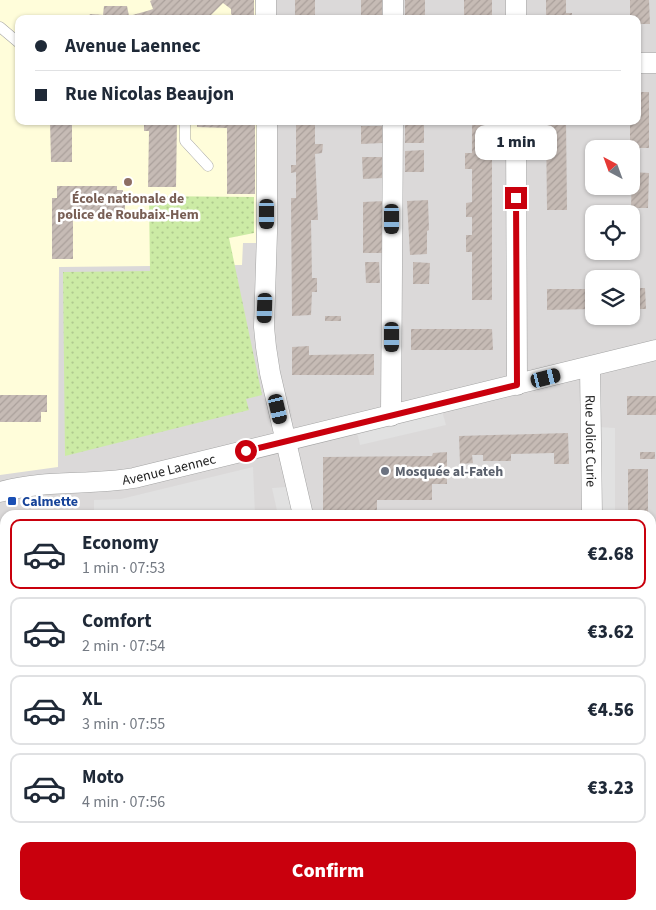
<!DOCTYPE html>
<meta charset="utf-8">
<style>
:root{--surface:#fff;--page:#f6f6f7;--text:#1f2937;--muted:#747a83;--line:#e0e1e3;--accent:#c9000d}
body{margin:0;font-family:"Source Sans 3",sans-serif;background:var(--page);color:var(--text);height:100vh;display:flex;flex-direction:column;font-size:19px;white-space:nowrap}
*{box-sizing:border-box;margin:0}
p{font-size:16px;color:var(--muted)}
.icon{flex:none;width:28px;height:28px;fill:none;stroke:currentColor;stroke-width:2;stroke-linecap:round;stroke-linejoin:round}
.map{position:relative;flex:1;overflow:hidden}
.panel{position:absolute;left:0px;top:510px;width:656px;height:400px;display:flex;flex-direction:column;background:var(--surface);border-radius:15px 15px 0 0;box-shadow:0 1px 4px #0004}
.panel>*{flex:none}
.banner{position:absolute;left:15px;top:15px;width:626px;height:110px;border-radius:10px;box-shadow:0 1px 4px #0004;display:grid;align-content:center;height:110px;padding:0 20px;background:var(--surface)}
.needle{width:32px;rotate:319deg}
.tools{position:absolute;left:585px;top:140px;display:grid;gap:10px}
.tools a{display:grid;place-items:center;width:55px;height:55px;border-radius:10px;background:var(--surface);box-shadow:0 1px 4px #0004;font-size:25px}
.end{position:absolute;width:22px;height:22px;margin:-11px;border:6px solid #c9000d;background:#fff;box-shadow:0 0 0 2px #fff}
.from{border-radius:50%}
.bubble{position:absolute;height:35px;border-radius:10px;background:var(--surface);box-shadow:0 1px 4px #0004;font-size:16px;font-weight:800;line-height:35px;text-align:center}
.car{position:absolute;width:15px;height:30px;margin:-15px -8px;border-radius:6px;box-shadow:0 0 4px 1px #0007;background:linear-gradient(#222 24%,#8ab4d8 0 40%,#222 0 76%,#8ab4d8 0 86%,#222 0)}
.banner b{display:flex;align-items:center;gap:18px;height:48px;font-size:19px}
.banner b+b{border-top:1px solid var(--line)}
.banner i{width:12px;height:12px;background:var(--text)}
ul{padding:9px 0 0;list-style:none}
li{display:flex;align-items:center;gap:15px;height:70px;margin:0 10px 8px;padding:0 10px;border:2px solid var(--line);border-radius:10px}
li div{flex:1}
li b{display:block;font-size:19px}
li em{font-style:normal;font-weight:800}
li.on{border-color:var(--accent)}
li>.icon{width:45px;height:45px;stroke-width:1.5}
.cta{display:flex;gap:10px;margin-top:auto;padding:10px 20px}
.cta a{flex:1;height:58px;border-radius:10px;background:var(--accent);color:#fff;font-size:20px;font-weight:800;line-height:58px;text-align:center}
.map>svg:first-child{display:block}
.residential{fill:#dbd9d9;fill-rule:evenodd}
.education{fill:#fffdda}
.grass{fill:url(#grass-dots)}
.parking{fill:#e1e1e1}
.building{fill:url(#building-hatch)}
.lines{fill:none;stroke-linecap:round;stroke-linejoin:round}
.service-casing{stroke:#a4a4a4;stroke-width:11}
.minor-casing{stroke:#a4a4a4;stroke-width:21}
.service{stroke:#fff;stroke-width:10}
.minor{stroke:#fff;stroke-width:20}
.route{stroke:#c9000d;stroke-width:6}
.education-dot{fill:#8d6e63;stroke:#fff;stroke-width:2}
.worship-dot{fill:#6b7280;stroke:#fff;stroke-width:2}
.transit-dot{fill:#1a4fb4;stroke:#fff;stroke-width:2}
.labels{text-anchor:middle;stroke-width:5;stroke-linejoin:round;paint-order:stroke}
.education-label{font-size:14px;font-weight:bold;fill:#785e54;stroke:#fff}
.street-label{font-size:14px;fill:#1d1d1d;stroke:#fff}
.worship-label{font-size:14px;font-weight:bold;fill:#5b616d;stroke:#fff;text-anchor:start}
.transit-label{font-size:14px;font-weight:bold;fill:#164399;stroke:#fff;text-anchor:start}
</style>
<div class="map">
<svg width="656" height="910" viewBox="0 0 656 910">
<defs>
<pattern id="grass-dots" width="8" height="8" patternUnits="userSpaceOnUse" patternTransform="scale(1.25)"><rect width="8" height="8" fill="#cceba5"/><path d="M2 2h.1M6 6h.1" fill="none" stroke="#afc98e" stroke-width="1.8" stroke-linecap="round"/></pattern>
<pattern id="building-hatch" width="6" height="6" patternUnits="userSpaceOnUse" patternTransform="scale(1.25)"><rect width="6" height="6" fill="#c6bbb5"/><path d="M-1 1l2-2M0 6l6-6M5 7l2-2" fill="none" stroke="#aaa09b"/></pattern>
</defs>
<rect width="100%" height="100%" fill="#eee9e2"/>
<!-- residential -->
<path class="residential" d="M0,0H656V910H0ZM19,19H638V121H19ZM594,149H631V186H594ZM594,214H631V251H594ZM594,279H631V316H594ZM5,515H651V905H5Z"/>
<!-- education -->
<polygon class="education" points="0,0 255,0 256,19 19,19 19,121 257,121 256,243 243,243 242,265 59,267 58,467 0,475"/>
<!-- grass -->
<polygon class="grass" points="149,196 254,197 254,233 229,238 262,395 246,399 249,410 65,456 63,272 150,271"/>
<!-- parking -->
<g class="parking">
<polygon points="442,411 446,425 360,445 357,432"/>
<polygon points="598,427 615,428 615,515 599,515"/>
<polygon points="253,467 255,515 94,515 94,500 121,499"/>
<polygon points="287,487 294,515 278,515 272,488"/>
</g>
<!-- building -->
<g class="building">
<polygon points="152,0 254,0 254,19 244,19 239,15 234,17 231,14 231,9 223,3 207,19 89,19 89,15 91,14 103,15 104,6 127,6 129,16 147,11 153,9 150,1"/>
<rect x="295" y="0" width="20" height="19"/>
<rect x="361" y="0" width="21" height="19"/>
<rect x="405" y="0" width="20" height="19"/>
<polygon points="464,0 492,0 492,19 471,19 471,15 464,15"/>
<polygon points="546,0 566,0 566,13 572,13 572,19 546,19"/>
<polygon points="630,0 649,0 650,24 638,24 638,19 630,19"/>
<polygon points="638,92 649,92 649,148 630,148 630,121 638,121"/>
<polygon points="50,121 72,121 72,162 51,162"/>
<polygon points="144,121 177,121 176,187 148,187 149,131 144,131"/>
<polygon points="197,121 255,121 255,194 227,194 227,128 197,127"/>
<polygon points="296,121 315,121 315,144 323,144 322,153 315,154 318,220 311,220 312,278 317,278 317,292 312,292 311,315 292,316 291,198 296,198 296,172 291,173 291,165 296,165"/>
<polygon points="472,121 492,121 492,300 472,300 472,252 466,252 466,235 472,235 472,217 466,217 466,203 472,202 472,169 465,169 465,153 472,153"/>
<polygon points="546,121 566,121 567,210 547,210"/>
<rect x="405" y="125" width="19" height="18"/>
<polygon points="361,126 382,126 383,143 361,144"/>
<polygon points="424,150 424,172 405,172 405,151"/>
<polygon points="362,157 382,157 383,178 363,179"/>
<polygon points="632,172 649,173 648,208 631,208"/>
<polygon points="57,186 117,186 117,190 123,190 123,197 125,197 125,214 73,214 73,259 52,259 52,198 57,198"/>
<polygon points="428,200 429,230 427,231 427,254 410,255 407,201"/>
<polygon points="385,201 385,253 363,253 363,202"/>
<polygon points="365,262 379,262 380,283 366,283"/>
<polygon points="413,262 430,263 429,284 413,284"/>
<polygon points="631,288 645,288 646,309 631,309"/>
<polygon points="547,289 594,289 594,309 547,310"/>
<rect x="325" y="316" width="16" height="5"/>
<polygon points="411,329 492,329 493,350 411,350"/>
<polygon points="309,346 309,355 374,354 374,375 292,375 292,347"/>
<polygon points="0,395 47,395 47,412 41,412 41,422 0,422"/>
<rect x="627" y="396" width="29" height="19"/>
<polygon points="568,433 569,464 554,464 554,453 511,454 511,461 483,461 483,455 472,455 473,463 460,464 459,436"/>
<polygon points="447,452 447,484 432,484 432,500 377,500 377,511 352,514 323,513 323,457 432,456 433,453"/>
<rect x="640" y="452" width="15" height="7"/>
<rect x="628" y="469" width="20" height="46"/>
<rect x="548" y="512" width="21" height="3"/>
<rect x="0" y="542" width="5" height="35"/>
<rect x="651" y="555" width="4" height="14"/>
<rect x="651" y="626" width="5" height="43"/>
<polygon points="651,726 656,726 656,754 651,755"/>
<polygon points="0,729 5,729 5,809 0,808"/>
<rect x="651" y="843" width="5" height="20"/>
<polygon points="0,890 5,890 5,905 169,905 169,910 0,910"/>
<rect x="578" y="908" width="78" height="2"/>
</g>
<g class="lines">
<defs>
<g id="service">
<polyline points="0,27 19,43"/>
<polyline points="185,121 185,141 208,166"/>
<polyline points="0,609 5,609"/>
</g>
<g id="minor">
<polyline points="266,0 266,19"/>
<polyline points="393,0 393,19"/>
<polyline points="516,19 516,0"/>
<polyline points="638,63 656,63"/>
<polyline points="267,121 267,233 264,327 266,347 270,373 303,515"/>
<polyline points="516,121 517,385"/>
<path id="s1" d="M590,367L592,515"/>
<polyline points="391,416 393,121"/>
<path id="s2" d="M0,492C46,479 88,486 134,478L656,350"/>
<polyline points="0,820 5,821"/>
<polyline points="651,886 656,886"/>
<polyline points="327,905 340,910"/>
<polyline points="388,910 389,905"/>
</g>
</defs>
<!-- service casing -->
<use href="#service" class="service-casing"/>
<!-- minor casing -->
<use href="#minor" class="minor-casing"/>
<!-- service -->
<use href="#service" class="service"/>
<!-- minor -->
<use href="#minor" class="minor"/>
</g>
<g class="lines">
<!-- route -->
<polyline class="route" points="246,451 517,385 516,198"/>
</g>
<!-- markers -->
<circle class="education-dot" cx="128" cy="182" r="5"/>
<circle class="worship-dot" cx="385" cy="471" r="5"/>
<rect class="transit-dot" x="7" y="496" width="10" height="10" rx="2.5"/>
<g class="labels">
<!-- education labels -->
<g class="education-label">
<text x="128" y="203">École nationale de<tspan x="128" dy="16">police de Roubaix-Hem</tspan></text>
</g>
<!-- street labels -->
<g class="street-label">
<text dy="5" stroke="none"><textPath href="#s1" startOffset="74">Rue Joliot Curie</textPath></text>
<text dy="5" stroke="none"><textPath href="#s2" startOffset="171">Avenue Laennec</textPath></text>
</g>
<!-- worship labels -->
<g class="worship-label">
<text x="395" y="476">Mosquée al-Fateh</text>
</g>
<!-- transit labels -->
<g class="transit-label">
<text x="22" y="506">Calmette</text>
</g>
</g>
</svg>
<div class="tools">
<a><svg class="needle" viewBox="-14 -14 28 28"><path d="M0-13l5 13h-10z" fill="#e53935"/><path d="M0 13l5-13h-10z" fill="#747a83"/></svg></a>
<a><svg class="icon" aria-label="locate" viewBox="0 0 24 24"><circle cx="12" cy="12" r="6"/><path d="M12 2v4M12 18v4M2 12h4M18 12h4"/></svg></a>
<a><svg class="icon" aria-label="layers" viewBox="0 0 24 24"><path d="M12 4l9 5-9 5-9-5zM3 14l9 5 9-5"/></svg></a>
</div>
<i class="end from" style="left:246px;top:451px"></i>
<i class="end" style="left:516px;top:198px"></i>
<div class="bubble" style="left:475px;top:125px;width:82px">1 min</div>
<i class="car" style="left:267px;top:214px;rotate:180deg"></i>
<i class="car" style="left:392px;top:219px;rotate:180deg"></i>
<i class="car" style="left:265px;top:308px;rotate:182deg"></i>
<i class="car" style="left:392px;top:337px;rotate:180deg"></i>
<i class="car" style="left:546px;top:378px;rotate:76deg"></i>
<i class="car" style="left:278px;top:409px;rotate:167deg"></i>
<div class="banner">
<b><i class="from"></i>Avenue Laennec</b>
<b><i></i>Rue Nicolas Beaujon</b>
</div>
<section class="panel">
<ul>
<li class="on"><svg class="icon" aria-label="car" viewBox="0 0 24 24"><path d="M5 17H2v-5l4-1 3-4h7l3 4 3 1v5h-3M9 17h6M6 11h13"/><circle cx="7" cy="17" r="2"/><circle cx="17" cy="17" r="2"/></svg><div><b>Economy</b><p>1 min · 07:53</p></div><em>€2.68</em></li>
<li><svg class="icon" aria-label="car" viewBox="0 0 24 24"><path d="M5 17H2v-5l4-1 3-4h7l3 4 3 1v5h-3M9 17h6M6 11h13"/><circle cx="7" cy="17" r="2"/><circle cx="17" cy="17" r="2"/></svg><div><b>Comfort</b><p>2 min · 07:54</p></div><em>€3.62</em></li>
<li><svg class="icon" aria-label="car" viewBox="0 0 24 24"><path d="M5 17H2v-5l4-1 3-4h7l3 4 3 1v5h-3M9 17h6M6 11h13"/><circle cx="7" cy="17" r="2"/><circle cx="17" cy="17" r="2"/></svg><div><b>XL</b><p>3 min · 07:55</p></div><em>€4.56</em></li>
<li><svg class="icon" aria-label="car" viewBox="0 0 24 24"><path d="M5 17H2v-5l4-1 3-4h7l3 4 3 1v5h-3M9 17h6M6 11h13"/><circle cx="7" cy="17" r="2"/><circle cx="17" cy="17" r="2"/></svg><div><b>Moto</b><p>4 min · 07:56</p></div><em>€3.23</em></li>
</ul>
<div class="cta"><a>Confirm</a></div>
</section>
</div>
